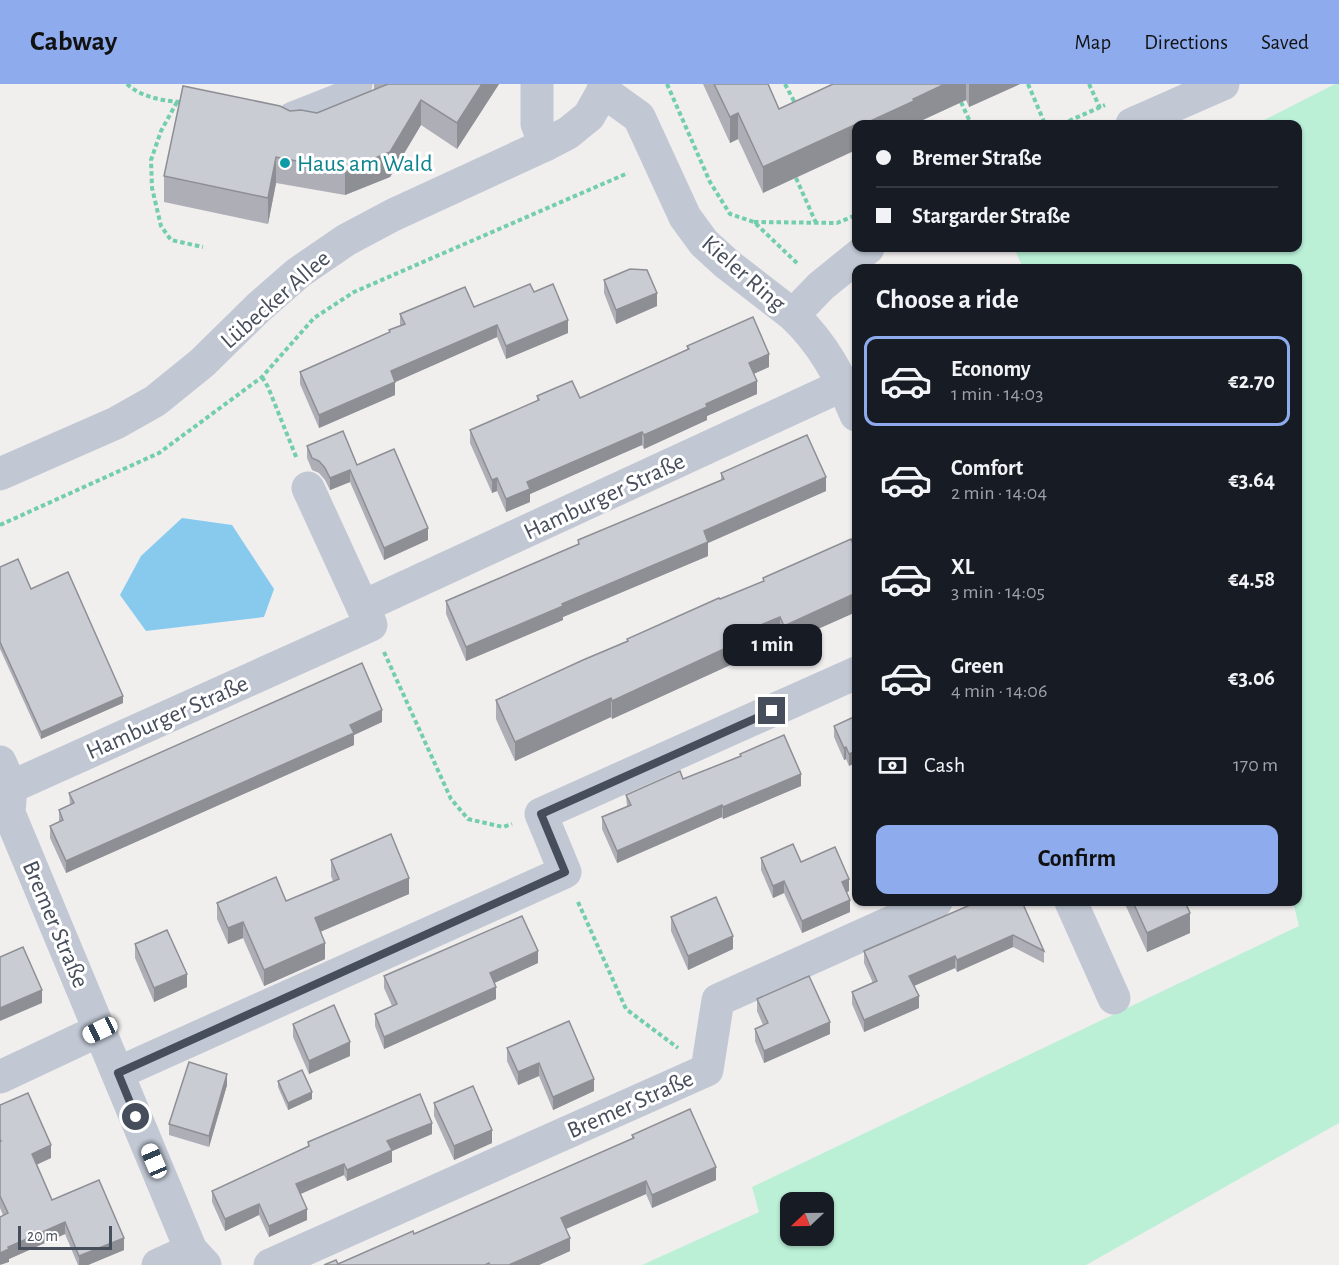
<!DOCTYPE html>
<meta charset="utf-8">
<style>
:root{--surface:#171b24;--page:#242831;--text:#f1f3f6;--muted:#9ea1a6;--line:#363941;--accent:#8eabee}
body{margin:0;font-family:"Alegreya Sans",sans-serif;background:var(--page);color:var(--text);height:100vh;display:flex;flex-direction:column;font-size:22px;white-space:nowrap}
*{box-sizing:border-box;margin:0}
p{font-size:20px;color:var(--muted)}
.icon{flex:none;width:33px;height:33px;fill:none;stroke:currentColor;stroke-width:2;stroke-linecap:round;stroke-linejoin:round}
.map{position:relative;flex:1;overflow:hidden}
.drawer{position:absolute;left:852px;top:180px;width:450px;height:642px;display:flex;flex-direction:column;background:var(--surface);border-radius:12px;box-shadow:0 2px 4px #0004}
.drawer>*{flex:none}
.top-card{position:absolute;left:852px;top:36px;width:450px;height:132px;border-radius:12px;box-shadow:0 2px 4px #0004;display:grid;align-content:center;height:132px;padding:0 24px;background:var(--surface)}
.needle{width:39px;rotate:248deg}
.buttons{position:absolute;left:780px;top:1108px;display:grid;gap:12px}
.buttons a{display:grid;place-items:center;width:54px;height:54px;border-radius:12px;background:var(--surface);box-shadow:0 2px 4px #0004;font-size:30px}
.scale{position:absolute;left:18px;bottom:15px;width:94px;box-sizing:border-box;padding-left:6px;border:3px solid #464e5c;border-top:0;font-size:16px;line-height:21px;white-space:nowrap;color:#464e5c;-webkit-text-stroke:4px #fff;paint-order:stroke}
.end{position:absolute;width:27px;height:27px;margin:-14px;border:8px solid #464e5c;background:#fff;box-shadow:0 0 0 3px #fff}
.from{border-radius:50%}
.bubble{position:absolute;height:42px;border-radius:12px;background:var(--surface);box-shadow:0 2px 4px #0004;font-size:20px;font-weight:600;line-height:42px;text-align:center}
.car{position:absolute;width:18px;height:36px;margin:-18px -9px;border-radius:8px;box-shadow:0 0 4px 2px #0007;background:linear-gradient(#fff 24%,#345 0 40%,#fff 0 76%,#345 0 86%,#fff 0)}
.top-card b{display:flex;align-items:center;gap:21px;height:57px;font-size:22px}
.top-card b+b{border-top:2px solid var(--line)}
.top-card i{width:15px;height:15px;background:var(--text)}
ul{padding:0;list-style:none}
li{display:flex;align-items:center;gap:18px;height:90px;margin:0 12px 9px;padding:0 12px;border:3px solid transparent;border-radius:12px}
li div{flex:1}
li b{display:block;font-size:22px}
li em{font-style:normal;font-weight:600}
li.on{border-color:var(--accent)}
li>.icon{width:54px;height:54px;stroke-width:1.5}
h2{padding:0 24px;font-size:27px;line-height:72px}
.pay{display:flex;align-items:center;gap:15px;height:66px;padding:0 24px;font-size:22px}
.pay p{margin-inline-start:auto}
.button{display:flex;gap:12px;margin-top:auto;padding:12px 24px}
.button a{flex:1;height:69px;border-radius:12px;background:var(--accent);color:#111;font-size:24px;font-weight:600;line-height:69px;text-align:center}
header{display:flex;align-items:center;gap:36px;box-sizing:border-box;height:84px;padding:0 30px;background:var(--accent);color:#111}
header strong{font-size:28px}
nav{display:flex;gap:33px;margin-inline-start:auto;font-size:21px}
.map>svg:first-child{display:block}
.green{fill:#bbf0d7;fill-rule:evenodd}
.water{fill:#87caee}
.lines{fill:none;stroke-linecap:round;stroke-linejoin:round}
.path{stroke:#72ceae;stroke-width:4;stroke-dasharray:4.5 3;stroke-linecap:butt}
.minor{stroke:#c1c8d4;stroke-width:33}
.wall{fill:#aeafb6}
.shaded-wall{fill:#8d8f94}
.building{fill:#caccd4;stroke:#8d8f94;stroke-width:1.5}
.route{stroke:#464e5c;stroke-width:8}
.culture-dot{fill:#0f9aa8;stroke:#fff;stroke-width:2}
.labels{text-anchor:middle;stroke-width:6;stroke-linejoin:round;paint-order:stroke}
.culture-label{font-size:24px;fill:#0d838f;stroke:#fff;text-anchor:start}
.street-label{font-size:24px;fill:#464e5c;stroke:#fff}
</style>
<header>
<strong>Cabway</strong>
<nav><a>Map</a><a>Directions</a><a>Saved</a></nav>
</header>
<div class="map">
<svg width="1339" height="1181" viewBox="0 0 1339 1181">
<rect width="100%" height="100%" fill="#f1eeee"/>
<!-- green -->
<path class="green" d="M1335,0H1339V1039L1086,1181H642L759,1128L752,1103L1299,842L1293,818H1298V184H1023L1014,164H1298V40H1256ZM790,1119H824V1152H790Z"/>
<!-- water -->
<polygon class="water" points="182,434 232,441 274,505 264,533 146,547 120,511 141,472"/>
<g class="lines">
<!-- path -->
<g class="path">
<path d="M127,0C141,13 160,16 179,18"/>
<polyline points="667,0 710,98 730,130 754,138 799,181"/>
<polyline points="785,0 796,21"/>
<polyline points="1028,0 1045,40"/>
<polyline points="1089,0 1100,24"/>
<polyline points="177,18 161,47 151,76 152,104 161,142 171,156 203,163"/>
<polyline points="961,18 971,40"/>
<polyline points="1062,40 1105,21"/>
<polyline points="796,94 816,139"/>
<polyline points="754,138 837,139 856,131"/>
<polyline points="262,293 268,303 297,375"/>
<polyline points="0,441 159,369 262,293 314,234 354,208 628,89"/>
<polyline points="384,568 451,715 468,735 503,743 512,740"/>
<polyline points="578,818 626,925 678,964"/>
</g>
<!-- minor -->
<g class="minor">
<polyline points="537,0 537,40 545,61"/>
<polyline points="603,7 639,33 685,133 704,159 727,180 793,231 821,202 868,164"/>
<polyline points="293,34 349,12 356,0"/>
<polyline points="1132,40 1223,0"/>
<path d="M793,231C825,262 839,291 856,331"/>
<polyline points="0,390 116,339 155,317 202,279 258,224 298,189 346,156 393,131 545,61 568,49 589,32 603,7 604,0"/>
<polyline points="364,522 843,301"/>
<polyline points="0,678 11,703 9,729 191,1166 205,1181"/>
<polyline points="11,703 371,541 308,404"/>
<polyline points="1071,818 1114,914"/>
<polyline points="118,989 565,788 541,730 856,589"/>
<polyline points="0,993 100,946"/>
<polyline points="158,1181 191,1166"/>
<polyline points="270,1181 707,986 718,916 936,818"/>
</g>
</g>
<!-- wall -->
<g class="wall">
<polygon points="374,0 499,0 457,65 421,41 390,93 345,111 276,99 268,140 164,118 164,92 290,27 317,29 374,6"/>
<polygon points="703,0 768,0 779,25 833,0 1020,0 969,23 966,16 914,40 856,40 763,109 738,55 730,59"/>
<polygon points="604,196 657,222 616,240 604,209"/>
<polygon points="534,208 568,249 506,275 497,253 395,298 395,311 319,344 300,300 300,288 389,248 400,242 400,230 474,223"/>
<polygon points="687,262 769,283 753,290 757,310 707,332 707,336 644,365 642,361 530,410 530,418 506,428 497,407 492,409 470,359 470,346 537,317 537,312 580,314 687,265"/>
<polygon points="307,362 357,381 428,456 384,476 350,398 330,406 325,396 319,389 312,386 307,374"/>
<polygon points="721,389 826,407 708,459 708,472 563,533 563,536 466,577 446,530 446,517 578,461 578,456 721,396"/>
<polygon points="856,467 856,528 784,560 780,552 739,569 739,577 612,635 611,633 515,677 496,635 496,616 627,558 627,555 720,515 763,497 763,494"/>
<polygon points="0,483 31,505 123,619 41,655 0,565"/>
<polygon points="856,632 849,682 846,675 844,676 834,653 834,642"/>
<polygon points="382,638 354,651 354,661 66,789 50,754 50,742 59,738 59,726 70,721 69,709"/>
<polygon points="740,670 801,702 723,735 722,733 617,779 602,745 602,733 627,723 626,711 683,695 740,672"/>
<polygon points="761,774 801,778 849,807 847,808 850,828 802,849 784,809 773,814 761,786"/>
<polygon points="331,776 409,810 320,848 325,875 264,902 243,854 228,860 217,835 217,819 286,817 333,797 331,792"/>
<polygon points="977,818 1044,867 1044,879 1013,863 957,888 955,884 914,902 919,924 864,948 852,920 852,908 873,899 864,879 864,867"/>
<polygon points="1124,818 1185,818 1190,849 1147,868"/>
<polygon points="671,833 733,865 688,886 671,847"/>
<polygon points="135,860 187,903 154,918 135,874"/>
<polygon points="538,879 494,899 496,915 384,965 375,942 375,930 392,922 384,904 384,892"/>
<polygon points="757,915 830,950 764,979 755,957 755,945 763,941 757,927"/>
<polygon points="293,940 350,972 309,990 293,953"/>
<polygon points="507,964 594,1007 553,1026 539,992 518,1001 507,977"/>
<polygon points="278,997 312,1015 288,1026 278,1003"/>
<polygon points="227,1001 209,1063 169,1051 169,1040"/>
<polygon points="434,1019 492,1059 454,1076 434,1032"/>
<polygon points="0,1021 51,1074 36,1080 52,1116 124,1166 88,1181 78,1181 65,1150 9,1175 9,1178 3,1131 0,1124"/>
<polygon points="432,1050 392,1067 392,1078 347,1097 344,1091 300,1110 307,1136 269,1153 259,1131 225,1147 212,1118 212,1107 308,1063 308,1058"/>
<polygon points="632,1051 716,1096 652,1124 646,1110 566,1145 570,1167 539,1181 324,1181 338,1180 414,1150 632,1054"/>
</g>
<!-- shaded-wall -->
<g class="shaded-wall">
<polygon points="482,0 499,0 457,65 457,39"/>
<polygon points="945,0 966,0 966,16 914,40 864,40 913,15"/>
<polygon points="969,0 1020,0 969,23"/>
<polygon points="421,16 421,41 390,93 345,111 345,86"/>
<polygon points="738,29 738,55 730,59 730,33"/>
<polygon points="861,38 861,40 856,40 856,66 763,109 763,83"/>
<polygon points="276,73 276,99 268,140 268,114"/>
<polygon points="657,209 657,222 616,240 616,226"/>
<polygon points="568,236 568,249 506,275 506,262"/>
<polygon points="497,241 497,253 391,300 391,287"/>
<polygon points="769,270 769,283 749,292 749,279"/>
<polygon points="757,297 757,310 707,332 707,336 644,365 644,351 706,320"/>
<polygon points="395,298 395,311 319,344 319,331"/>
<polygon points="642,348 642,361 530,410 530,418 506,428 506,415 527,398"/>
<polygon points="350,386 350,398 330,406 330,394"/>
<polygon points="826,393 826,407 708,459 708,472 563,533 563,536 466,577 466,563 562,520 704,447"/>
<polygon points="497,394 497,407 492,409 492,396"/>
<polygon points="428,444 428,456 384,476 384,464"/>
<polygon points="856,509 856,528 784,560 784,542"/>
<polygon points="780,533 780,552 739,569 739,577 612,635 612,617 736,551"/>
<polygon points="123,612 123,619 41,655 41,648"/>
<polygon points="611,614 611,633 515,677 515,658"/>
<polygon points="382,626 382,638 354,651 354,661 66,789 66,777"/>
<polygon points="846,663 846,675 844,676 844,664"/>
<polygon points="856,667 856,679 849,682 849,670"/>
<polygon points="801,690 801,702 723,735 723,723"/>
<polygon points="722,721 722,733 617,779 617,767"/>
<polygon points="409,794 409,810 315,850 315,834"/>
<polygon points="849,795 849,807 842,811 842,798"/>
<polygon points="784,797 784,809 773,814 773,802"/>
<polygon points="850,816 850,828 802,849 802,837"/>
<polygon points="1190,829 1190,849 1147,868 1147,849"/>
<polygon points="243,838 243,854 228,860 228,844"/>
<polygon points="1013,851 1013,863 957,888 957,876"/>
<polygon points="733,852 733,865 688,886 688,872"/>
<polygon points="325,859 325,875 264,902 264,886"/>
<polygon points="538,867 538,879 490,901 490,889"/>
<polygon points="955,872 955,884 909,904 909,892"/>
<polygon points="187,890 187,903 154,918 154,904"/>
<polygon points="496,903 496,915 384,965 384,953"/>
<polygon points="42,906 42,919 0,937 0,924"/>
<polygon points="919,912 919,924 864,948 864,936"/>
<polygon points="830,938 830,950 764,979 764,967"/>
<polygon points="350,958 350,972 309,990 309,977"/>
<polygon points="539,979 539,992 518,1001 518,988"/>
<polygon points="227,990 227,1001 209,1063 209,1052"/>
<polygon points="594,995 594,1007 553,1026 553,1013"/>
<polygon points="312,1008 312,1015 288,1026 288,1019"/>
<polygon points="432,1039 432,1050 392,1067 392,1078 347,1097 347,1086 387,1057"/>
<polygon points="492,1046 492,1059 454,1076 454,1062"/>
<polygon points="51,1061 51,1074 32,1083 32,1070"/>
<polygon points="344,1080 344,1091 296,1112 296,1100"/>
<polygon points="716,1083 716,1096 652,1124 652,1111"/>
<polygon points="646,1097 646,1110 561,1147 561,1134"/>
<polygon points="259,1120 259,1131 225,1147 225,1135"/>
<polygon points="307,1125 307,1136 269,1153 269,1142"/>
<polygon points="65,1138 65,1150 9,1175 9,1178 0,1181 0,1169 8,1163"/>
<polygon points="124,1154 124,1166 88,1181 79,1181 79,1172"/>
<polygon points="570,1154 570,1167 539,1181 509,1181"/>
</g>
<!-- building -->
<g class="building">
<polygon points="388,0 482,0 457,39 421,16 390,68 345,86 276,73 268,114 164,92 183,2 280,22 290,27 301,26 317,29"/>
<polygon points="714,0 768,0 779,25 833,0 945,0 913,15 914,17 864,40 861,40 861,38 763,83 738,29 730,33"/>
<polygon points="630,185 647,186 657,209 616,226 604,196"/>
<polygon points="530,200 534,208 553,200 568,236 506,262 497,241 391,287 395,298 319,331 300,288 390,248 389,246 405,240 400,230 465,203 474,223"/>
<polygon points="753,233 769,270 749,279 757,297 706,320 707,323 644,351 642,348 527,398 530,405 506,415 497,394 492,396 470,346 539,316 537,312 572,297 580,314 689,265 687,262"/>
<polygon points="343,347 357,381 394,365 428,444 384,464 350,386 330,394 325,384 319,377 312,374 307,362"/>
<polygon points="807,351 826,393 704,447 708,458 562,520 563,522 466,563 446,517 579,460 578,456 724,395 721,389"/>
<polygon points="851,455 856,467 856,509 784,542 780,533 736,551 739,558 612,617 611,614 515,658 496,616 583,576 628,557 627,555 719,514 720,515 764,497 763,494"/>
<polygon points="18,475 31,505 68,488 123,612 41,648 0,558 0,483"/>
<polygon points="362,579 382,626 350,641 354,649 66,777 50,742 63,736 59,726 74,719 69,709"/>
<polygon points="856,632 856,667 849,670 846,663 844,664 834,642"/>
<polygon points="784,651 801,690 723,723 722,721 617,767 602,733 631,721 626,711 680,687 683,695 741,672 740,670"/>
<polygon points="391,750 409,794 315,834 325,859 264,886 243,838 228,844 217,819 276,793 286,817 339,795 331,776"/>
<polygon points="793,760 801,778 835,763 849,795 842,798 850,816 802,837 784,797 773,802 761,774"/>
<polygon points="716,813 733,852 688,872 671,833"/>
<polygon points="977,818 1022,818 1044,867 1013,851 957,876 955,872 909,892 919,912 864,936 852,908 877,897 864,867"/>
<polygon points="1133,818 1185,818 1190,829 1147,849"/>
<polygon points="522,832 538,867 490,889 496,903 384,953 375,930 397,920 384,892"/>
<polygon points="167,846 187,890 154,904 135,860"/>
<polygon points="23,863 42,906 0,924 0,873"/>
<polygon points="809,892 830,938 764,967 755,945 768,939 757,915"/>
<polygon points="334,921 350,958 309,977 293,940"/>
<polygon points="569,937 594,995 553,1013 539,979 518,988 507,964"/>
<polygon points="189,978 227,990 209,1052 169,1040"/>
<polygon points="302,986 312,1008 288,1019 278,997"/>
<polygon points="473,1002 492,1046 454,1062 434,1019"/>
<polygon points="28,1009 51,1061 32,1070 52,1116 99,1096 124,1154 79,1172 65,1138 8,1163 9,1165 0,1169 0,1133 8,1129 0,1112 0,1057 1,1057 0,1055 0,1021"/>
<polygon points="420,1010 432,1039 387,1057 392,1066 347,1086 344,1080 296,1100 307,1125 269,1142 259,1120 225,1135 212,1107 309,1062 308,1058"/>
<polygon points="690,1025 716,1083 652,1111 646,1097 561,1134 570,1154 509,1181 490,1181 489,1179 485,1181 324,1181 336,1176 338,1180 413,1147 414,1150 634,1054 632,1051"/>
</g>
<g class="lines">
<!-- route -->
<polyline class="route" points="136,1033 118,989 565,788 541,730 772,627"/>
</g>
<!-- markers -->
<circle class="culture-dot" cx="285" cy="79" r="6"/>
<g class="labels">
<!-- culture labels -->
<g class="culture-label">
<text x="297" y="87">Haus am Wald</text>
</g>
<!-- street labels -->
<g class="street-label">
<text transform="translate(744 189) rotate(41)" y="8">Kieler Ring</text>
<text transform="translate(275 215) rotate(-41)" y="8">Lübecker Allee</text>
<text transform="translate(604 412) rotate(-25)" y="8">Hamburger Straße</text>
<text transform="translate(167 633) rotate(-24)" y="8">Hamburger Straße</text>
<text transform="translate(56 840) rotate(67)" y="8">Bremer Straße</text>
<text transform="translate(630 1020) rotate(-24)" y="8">Bremer Straße</text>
</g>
</g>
</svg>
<div class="buttons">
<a><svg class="needle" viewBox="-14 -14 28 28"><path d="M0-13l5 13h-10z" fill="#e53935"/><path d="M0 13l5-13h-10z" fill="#9ea1a6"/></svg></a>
</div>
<div class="scale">20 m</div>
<i class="end from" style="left:136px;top:1033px"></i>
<i class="end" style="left:772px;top:627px"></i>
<div class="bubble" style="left:723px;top:540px;width:99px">1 min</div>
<i class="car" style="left:100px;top:946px;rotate:245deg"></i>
<i class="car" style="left:154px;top:1077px;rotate:337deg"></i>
<div class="top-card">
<b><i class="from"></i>Bremer Straße</b>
<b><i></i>Stargarder Straße</b>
</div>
<section class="drawer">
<h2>Choose a ride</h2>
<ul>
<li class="on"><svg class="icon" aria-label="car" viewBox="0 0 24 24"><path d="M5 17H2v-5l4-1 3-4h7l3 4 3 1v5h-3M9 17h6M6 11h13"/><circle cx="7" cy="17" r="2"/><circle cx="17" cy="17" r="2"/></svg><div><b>Economy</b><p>1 min · 14:03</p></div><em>€2.70</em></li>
<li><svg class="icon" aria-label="car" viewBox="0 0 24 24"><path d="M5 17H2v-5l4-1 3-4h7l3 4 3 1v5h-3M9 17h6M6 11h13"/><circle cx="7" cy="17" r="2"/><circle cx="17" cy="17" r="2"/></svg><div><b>Comfort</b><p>2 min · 14:04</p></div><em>€3.64</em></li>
<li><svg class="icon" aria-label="car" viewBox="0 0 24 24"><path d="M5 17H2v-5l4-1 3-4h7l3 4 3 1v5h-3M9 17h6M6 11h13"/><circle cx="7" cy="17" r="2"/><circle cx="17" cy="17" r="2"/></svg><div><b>XL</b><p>3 min · 14:05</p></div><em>€4.58</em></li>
<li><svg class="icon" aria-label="car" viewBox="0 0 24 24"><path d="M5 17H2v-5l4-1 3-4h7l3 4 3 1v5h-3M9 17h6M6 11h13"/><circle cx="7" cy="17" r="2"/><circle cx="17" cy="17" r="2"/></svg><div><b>Green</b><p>4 min · 14:06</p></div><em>€3.06</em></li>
</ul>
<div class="pay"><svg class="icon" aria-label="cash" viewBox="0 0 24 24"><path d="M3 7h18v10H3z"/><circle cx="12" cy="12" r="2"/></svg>Cash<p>170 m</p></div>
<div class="button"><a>Confirm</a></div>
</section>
</div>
